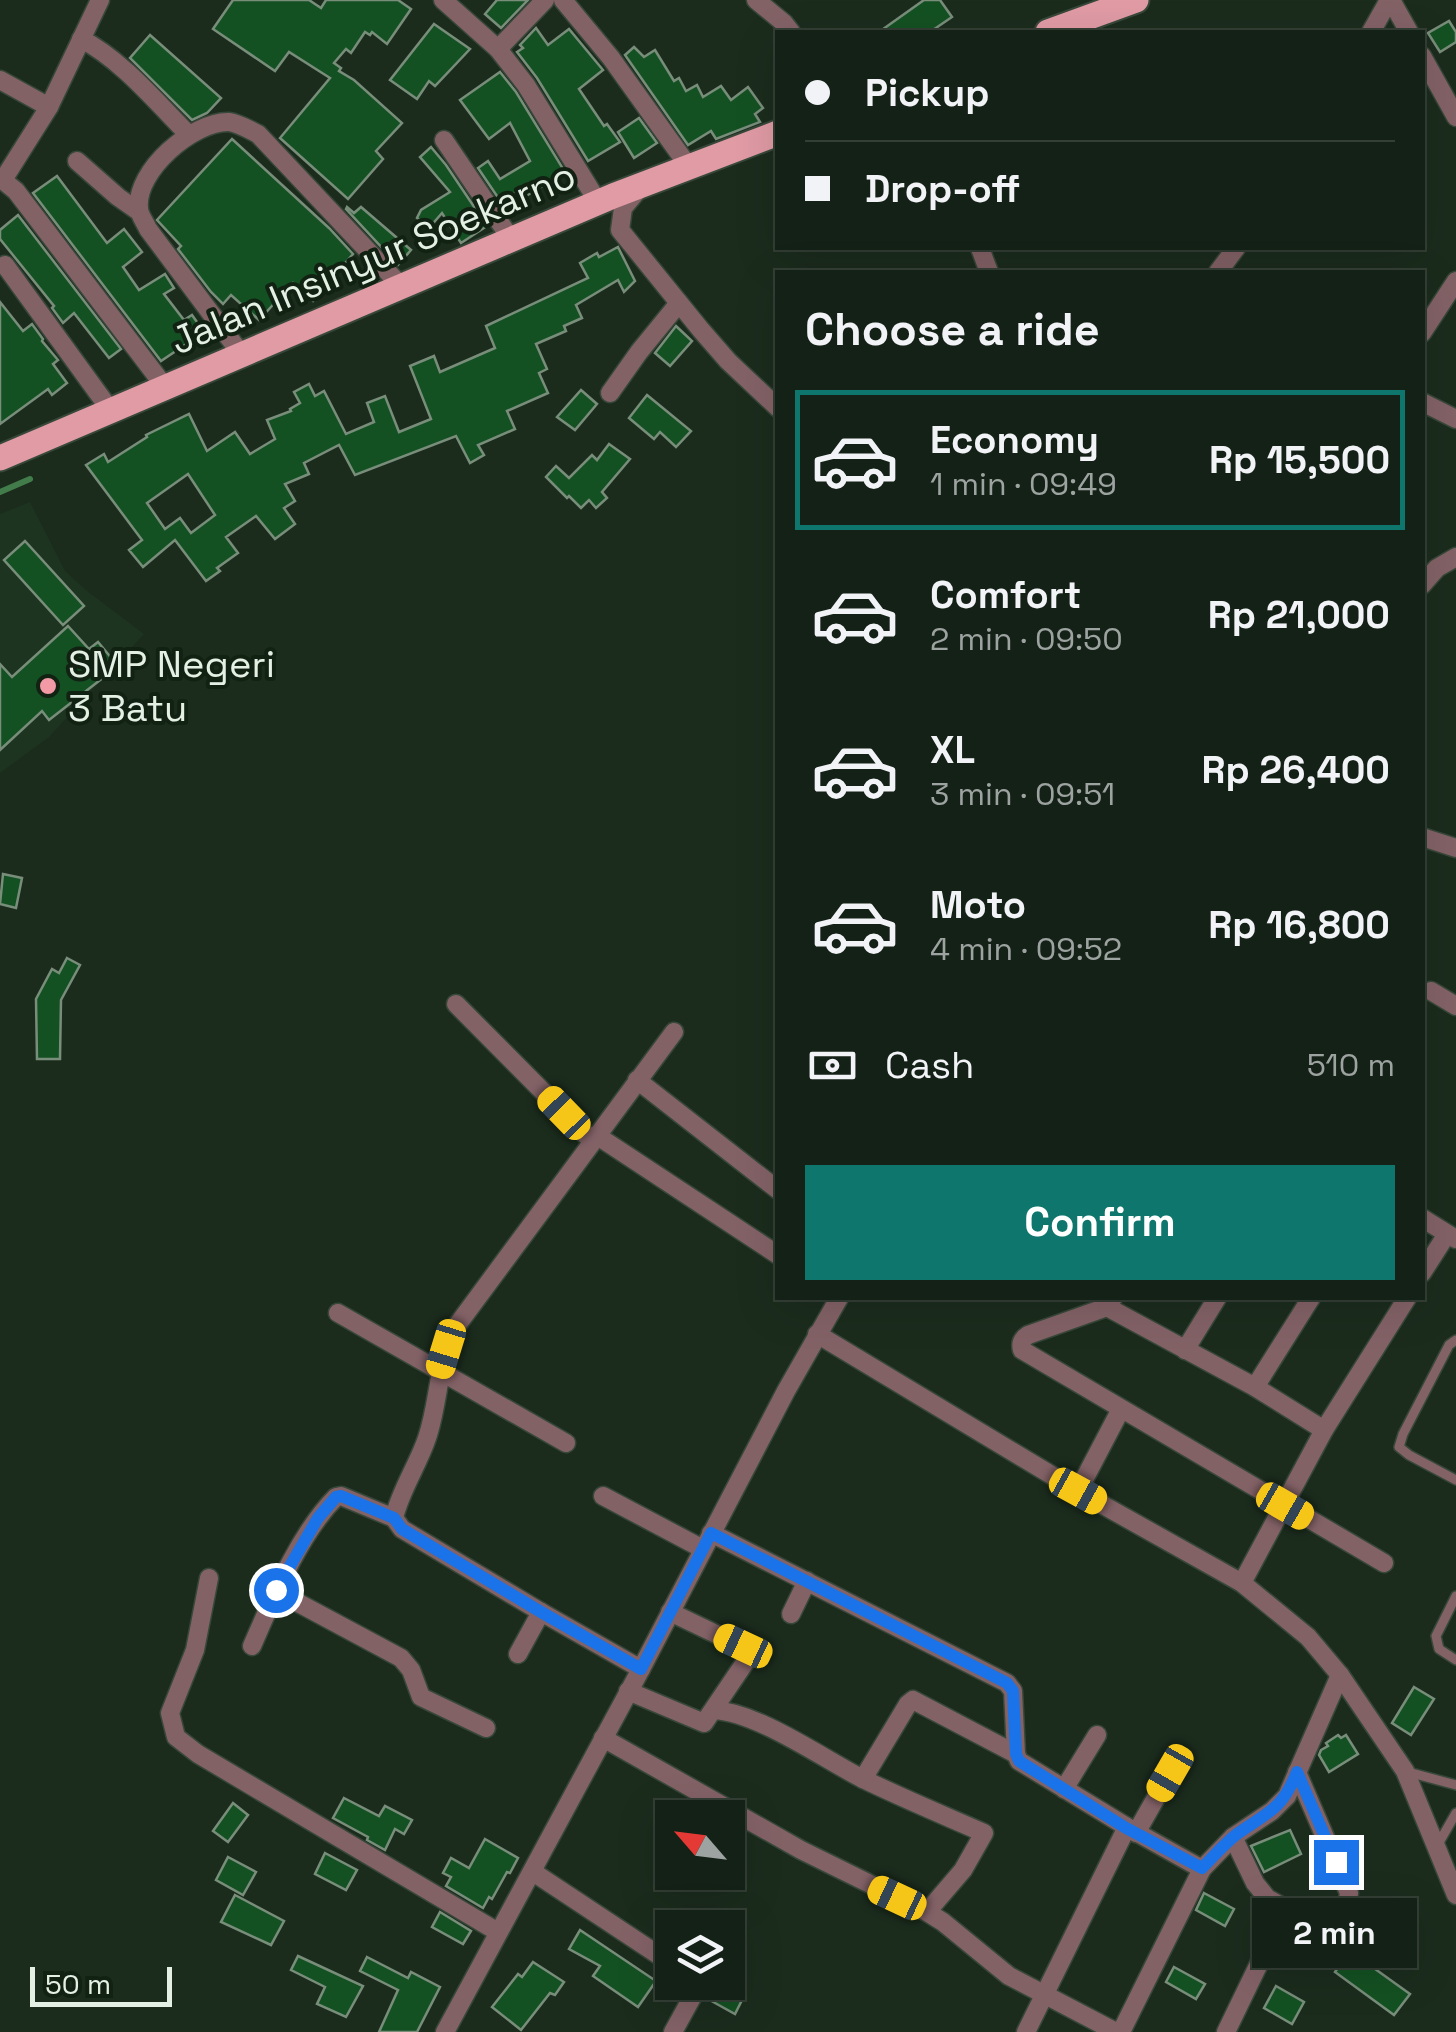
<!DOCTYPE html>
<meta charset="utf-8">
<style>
:root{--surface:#142116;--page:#212e23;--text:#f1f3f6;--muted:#9da3a1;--line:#333e35;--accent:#0f766e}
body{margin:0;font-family:"Space Grotesk",sans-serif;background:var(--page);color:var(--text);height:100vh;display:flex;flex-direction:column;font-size:38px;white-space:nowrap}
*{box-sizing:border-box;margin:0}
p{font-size:32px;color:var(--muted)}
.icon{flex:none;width:55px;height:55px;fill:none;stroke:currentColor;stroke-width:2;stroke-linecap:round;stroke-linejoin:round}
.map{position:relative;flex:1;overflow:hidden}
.details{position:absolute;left:775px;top:270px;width:650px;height:1030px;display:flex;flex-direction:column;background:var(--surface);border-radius:0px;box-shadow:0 10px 40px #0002,0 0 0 2px var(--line)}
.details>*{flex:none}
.top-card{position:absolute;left:775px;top:30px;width:650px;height:220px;border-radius:0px;box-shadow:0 10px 40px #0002,0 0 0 2px var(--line);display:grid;align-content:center;height:220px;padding:0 30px;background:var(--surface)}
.needle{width:65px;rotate:298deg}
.controls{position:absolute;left:655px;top:1800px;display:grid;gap:20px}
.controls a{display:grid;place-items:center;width:90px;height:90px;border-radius:0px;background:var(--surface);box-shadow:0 10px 40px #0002,0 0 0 2px var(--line);font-size:50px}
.scale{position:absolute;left:30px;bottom:25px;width:142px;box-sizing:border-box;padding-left:10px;border:5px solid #e5f0e5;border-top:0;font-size:28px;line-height:35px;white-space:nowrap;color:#e5f0e5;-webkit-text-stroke:8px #112213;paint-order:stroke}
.end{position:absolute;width:45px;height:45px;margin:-22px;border:12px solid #1a73e8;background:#fff;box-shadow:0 0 0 5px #fff}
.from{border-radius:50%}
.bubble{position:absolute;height:70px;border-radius:0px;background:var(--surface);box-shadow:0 10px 40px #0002,0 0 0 2px var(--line);font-size:32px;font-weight:600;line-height:70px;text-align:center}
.car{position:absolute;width:30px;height:60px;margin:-30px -15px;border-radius:12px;box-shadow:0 0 8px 2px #0007;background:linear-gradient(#f5c518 24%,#345 0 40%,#f5c518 0 76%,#345 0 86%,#f5c518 0)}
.top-card b{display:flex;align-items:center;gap:35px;height:95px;font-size:38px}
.top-card b+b{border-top:2px solid var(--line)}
.top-card i{width:25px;height:25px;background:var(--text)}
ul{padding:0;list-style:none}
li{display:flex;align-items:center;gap:30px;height:140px;margin:0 20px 15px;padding:0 10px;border:5px solid transparent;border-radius:0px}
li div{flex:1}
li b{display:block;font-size:38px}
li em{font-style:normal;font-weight:600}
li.selected{border-color:var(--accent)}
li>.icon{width:90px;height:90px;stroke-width:1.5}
h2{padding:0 30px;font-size:45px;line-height:120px}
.pay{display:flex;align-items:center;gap:25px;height:110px;padding:0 30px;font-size:38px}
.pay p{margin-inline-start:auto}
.button{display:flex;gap:20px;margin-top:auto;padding:20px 30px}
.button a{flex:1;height:115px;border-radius:0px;background:var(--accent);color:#fff;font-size:40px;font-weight:600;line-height:115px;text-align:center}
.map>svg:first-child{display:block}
.built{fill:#1d3420}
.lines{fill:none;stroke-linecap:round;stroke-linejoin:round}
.stream{stroke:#427c4b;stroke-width:6}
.building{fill:#145122;stroke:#798d7b;stroke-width:2.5;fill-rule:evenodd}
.lane-casing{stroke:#374739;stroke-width:12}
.street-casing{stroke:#374739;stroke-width:21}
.primary-casing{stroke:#374739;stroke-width:29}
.lane{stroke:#836266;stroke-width:9}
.street{stroke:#836266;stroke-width:18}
.primary{stroke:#e09ba5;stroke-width:25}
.route{stroke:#1a73e8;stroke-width:12}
.poi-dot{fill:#f39aa7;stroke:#112213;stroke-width:4}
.labels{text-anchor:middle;stroke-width:8;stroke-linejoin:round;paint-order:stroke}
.street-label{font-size:38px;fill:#e5f0e5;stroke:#112213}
.poi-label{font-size:38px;fill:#e5f0e5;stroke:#112213;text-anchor:start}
</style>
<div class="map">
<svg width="1456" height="2032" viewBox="0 0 1456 2032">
<rect width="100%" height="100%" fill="#1b2c1d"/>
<!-- built -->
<polygon class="built" points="30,502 65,571 87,591 144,634 49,737 0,773 0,514"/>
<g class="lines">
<!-- stream -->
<polyline class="stream" points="0,492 30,479"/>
</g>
<!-- building -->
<g class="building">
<polygon points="233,0 309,0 321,8 326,0 398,0 411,9 387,44 372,32 370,35 365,32 351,53 346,49 334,63 341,68 339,71 354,80 402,123 376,151 383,159 348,199 280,138 330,78 289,52 275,71 213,29"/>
<polygon points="497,0 528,0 501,28 485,14"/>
<polygon points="924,0 940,0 952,17 930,32 879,32"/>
<polygon points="1449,21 1456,32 1456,42 1440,52 1428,33"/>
<polygon points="434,24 470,49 435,86 429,81 417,99 390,80"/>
<polygon points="536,28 548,45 569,29 603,70 579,89 604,126 607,124 620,142 588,161 537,78 517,52 523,48 520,45"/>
<polygon points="150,35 221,98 207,113 192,120 130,58"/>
<polygon points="634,47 644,57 655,50 674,81 679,78 686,91 697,85 703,97 721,86 731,100 748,87 763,108 755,114 760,122 716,139 711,131 688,145 625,55"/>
<polygon points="500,72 516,92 565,172 518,201 514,193 501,202 478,168 488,161 500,179 530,161 510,123 489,139 460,100"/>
<polygon points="639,118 657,143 634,158 618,132"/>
<polygon points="232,139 329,228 353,254 313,301 293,283 259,320 231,295 223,304 211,292 178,249 181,246 157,220"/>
<polygon points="431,147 446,165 487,226 461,243 442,213 429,228 417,218 421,210 450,192 420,157"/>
<polygon points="57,176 107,243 124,229 142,252 123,267 139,290 165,274 174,288 164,294 184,320 192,315 204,332 161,361 33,193"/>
<polygon points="347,207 354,213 361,207 411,250 398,265 346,209"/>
<polygon points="18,215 121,349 109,358 74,313 63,323 52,308 54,306 0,239 0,230"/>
<path d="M618,247L635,281L624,292L618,280L576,305L582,318L564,326L566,331L536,344L547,369L539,373L548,393L507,411L515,429L478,445L484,455L470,463L456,436L355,475L339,445L304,463L309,474L285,484L295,501L284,508L295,524L275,539L256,516L226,537L238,553L217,568L220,571L206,581L175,540L143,567L129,550L142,540L86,465L104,454L108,462L147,437L146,435L189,414L207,451L235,432L250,454L275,439L267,420L291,411L290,409L300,403L294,392L309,384L315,396L324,391L346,434L374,422L367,403L385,396L399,432L431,419L410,366L434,356L440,372L495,348L486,326L588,278L580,263L597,253L599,257ZM188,474L215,515L191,533L180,518L165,529L147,503Z"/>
<polygon points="0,302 23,331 32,324 43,339 42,341 58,360 53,364 67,383 52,395 48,389 0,424"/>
<polygon points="676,326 692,341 670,366 655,353"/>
<polygon points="581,390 597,404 575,430 557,417"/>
<polygon points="647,395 691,431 676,447 660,432 654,439 629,418"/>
<polygon points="609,444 630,459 602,492 607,498 596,508 589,500 581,508 569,496 567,498 546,477 556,466 569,478 592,455 597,460"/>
<polygon points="25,541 84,606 63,625 4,560"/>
<polygon points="68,626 89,649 98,642 118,666 49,720 42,711 0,750 0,664 12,677"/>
<polygon points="3,874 22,878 16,908 0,904"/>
<polygon points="67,958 80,965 61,1000 60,1059 37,1059 36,999 52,969 59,973"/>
<polygon points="1414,1687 1434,1699 1411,1735 1392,1723"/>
<polygon points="1338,1735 1341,1738 1346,1735 1358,1754 1329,1772 1319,1755 1321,1750 1328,1746 1326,1743"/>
<polygon points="344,1798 379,1816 385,1806 412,1820 404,1834 395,1829 385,1850 367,1840 368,1837 333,1818"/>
<polygon points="233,1803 248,1815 228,1842 213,1831"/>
<polygon points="1290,1830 1301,1854 1264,1872 1251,1846"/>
<polygon points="485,1839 518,1858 510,1873 507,1872 492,1899 489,1897 483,1908 446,1886 451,1877 443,1873 451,1858 469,1868"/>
<polygon points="325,1853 357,1870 346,1890 315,1874"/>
<polygon points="228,1857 256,1872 243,1895 216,1880"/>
<polygon points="1204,1893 1234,1909 1225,1926 1196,1910"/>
<polygon points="235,1895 284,1921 271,1945 221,1922"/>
<polygon points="440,1912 471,1931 463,1944 432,1927"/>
<polygon points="580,1930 656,1981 638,2007 593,1976 600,1966 569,1949"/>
<polygon points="1350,1951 1410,1994 1394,2015 1335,1972"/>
<polygon points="298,1956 363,1986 346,2017 317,2004 325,1987 291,1970"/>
<polygon points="367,1957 408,1978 411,1972 440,1987 417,2032 379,2032 398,1990 360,1971"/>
<polygon points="533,1962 564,1982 555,1995 550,1993 521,2030 492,2007 518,1974 522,1977"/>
<polygon points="1174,1967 1205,1984 1196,1999 1166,1982"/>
<polygon points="711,1982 743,1998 735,2014 706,1998"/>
<polygon points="1276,1986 1304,2002 1292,2024 1264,2008"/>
</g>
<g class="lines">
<defs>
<g id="lane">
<polyline points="1456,1340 1449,1345 1403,1434 1399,1447 1409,1455 1456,1480"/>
<polyline points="1456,1596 1436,1636 1439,1649 1456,1660"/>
<polyline points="1408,1772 1456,1785"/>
<polyline points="1437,1846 1456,1813"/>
</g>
<g id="street">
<polyline points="443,0 498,49 526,85 598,202"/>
<polyline points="563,0 611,58 689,167"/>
<polyline points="756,0 784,23 791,32"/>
<polyline points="1391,0 1409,32"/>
<polyline points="1371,32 1389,0"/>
<path d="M81,39C121,59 158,104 189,135"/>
<polyline points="498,49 545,0"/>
<polyline points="1422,56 1456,117"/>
<polyline points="0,80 49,107"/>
<polyline points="444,140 511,239"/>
<polyline points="77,161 118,197 138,211"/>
<polyline points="0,178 16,191 165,387"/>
<polyline points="3,180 49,107 100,0"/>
<polyline points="638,190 623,208 620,230 701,330 728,361 778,408"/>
<polyline points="980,248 989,272"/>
<polyline points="5,265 111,411"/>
<polyline points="1218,272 1236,248"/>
<polyline points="1422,333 1456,281"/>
<path d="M242,355L148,229C145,222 139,215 139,208C135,171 193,121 229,122C238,123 250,130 258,134L401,286"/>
<polyline points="610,393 639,352 679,303"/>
<polyline points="1422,402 1456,419"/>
<polyline points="1422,585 1437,568 1456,557"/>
<polyline points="1422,837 1456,848"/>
<polyline points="1431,991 1456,1006"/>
<polyline points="456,1004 592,1141"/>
<polyline points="637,1080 778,1190"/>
<polyline points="596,1135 778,1255"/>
<polyline points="1422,1218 1456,1239"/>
<polyline points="1422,1273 1447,1234"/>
<path d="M1113,1298L1107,1307L1028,1335C1022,1339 1020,1343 1022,1350L1384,1563"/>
<polyline points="1107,1307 1255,1387 1324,1430"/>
<polyline points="338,1313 566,1443"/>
<polyline points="817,1334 1078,1491 1242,1583 1308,1637 1340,1675 1405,1771 1456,1895"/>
<polyline points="1185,1350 1217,1298"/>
<polyline points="1255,1387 1311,1298"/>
<polyline points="1078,1491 1121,1409"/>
<polyline points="603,1496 703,1549"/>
<polyline points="711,1533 1007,1683 1013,1691 1016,1754 1019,1761 1127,1827 1202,1869"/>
<polyline points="209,1578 195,1650 170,1713 176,1737 198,1754 498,1932"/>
<polyline points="1242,1583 1324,1430 1407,1298"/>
<polyline points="276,1591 401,1658 411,1670 421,1697 486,1728"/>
<polyline points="791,1614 807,1581"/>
<path d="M252,1646C273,1598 299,1534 336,1497L341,1496L394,1518"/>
<polyline points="518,1654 541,1612"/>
<path d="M641,1669L541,1612L402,1529L394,1518C400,1491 418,1465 427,1438C440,1400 437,1360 458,1324L674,1032"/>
<polyline points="628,1691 704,1723 746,1661 743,1647 670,1612"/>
<path d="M714,1710C759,1713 822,1758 863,1779C902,1798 943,1815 984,1833L963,1870L927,1912"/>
<polyline points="603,1738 801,1850 927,1912 943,1922 1009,1976 1116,2032"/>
<polyline points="863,1779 908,1704 913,1700 1016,1754"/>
<polyline points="1064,1789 1097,1735"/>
<polyline points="1136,1833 1170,1773"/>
<path d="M1233,1837L1255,1883L1267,1898L1323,1930L1329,1931C1341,1924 1348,1906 1349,1893L1297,1772"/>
<polyline points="533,1872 672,1964"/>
<polyline points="445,2032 641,1669 786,1391 839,1298"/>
<polyline points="673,2032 695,1992 696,1982"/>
<polyline points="1026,2032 1127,1827"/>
<polyline points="1121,2032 1202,1869 1233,1837 1272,1811 1287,1796 1340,1675"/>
<polyline points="1226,2032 1285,1910"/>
</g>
<g id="primary">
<polyline points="1048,32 1136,0"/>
<polyline points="0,458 613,196 778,133"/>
</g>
</defs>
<!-- lane casing -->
<use href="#lane" class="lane-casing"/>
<!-- street casing -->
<use href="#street" class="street-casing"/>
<!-- primary casing -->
<use href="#primary" class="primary-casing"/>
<!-- lane -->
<use href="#lane" class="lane"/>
<!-- street -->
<use href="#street" class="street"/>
<!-- primary -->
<use href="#primary" class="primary"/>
</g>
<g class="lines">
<!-- route -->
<path class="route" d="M276,1590L318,1518L336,1497L341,1496L394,1518L402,1529L541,1612L641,1669L711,1533L1007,1683L1013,1691L1016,1754L1019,1761L1126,1828L1202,1868C1213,1857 1224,1844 1237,1834C1268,1812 1282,1810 1297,1772L1336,1862"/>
</g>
<!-- markers -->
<circle class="poi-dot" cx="48" cy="686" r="10"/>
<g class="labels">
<!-- street labels -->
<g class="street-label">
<text transform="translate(373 258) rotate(-23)" y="13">Jalan Insinyur Soekarno</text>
</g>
<!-- poi labels -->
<g class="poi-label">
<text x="68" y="677">SMP Negeri<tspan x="68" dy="44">3 Batu</tspan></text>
</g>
</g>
</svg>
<div class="controls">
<a><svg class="needle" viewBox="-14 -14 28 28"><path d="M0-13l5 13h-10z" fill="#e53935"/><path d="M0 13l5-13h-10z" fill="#9da3a1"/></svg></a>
<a><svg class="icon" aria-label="layers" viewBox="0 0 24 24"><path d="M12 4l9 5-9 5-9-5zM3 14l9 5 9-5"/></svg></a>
</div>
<div class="scale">50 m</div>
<i class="end from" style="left:276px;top:1590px"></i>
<i class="end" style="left:1336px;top:1862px"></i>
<div class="bubble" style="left:1252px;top:1898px;width:165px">2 min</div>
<i class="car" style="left:564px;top:1113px;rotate:316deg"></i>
<i class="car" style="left:446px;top:1349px;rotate:197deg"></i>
<i class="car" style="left:1078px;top:1491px;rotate:119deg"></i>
<i class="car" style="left:1285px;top:1506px;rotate:120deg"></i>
<i class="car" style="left:743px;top:1646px;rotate:295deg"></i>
<i class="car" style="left:1170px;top:1773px;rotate:210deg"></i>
<i class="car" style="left:897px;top:1898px;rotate:295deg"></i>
<div class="top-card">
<b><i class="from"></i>Pickup</b>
<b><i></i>Drop-off</b>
</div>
<section class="details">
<h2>Choose a ride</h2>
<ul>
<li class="selected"><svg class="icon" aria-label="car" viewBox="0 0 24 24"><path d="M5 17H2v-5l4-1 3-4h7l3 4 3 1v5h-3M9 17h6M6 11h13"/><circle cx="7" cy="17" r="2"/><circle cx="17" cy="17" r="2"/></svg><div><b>Economy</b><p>1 min · 09:49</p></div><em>Rp 15,500</em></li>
<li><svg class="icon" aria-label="car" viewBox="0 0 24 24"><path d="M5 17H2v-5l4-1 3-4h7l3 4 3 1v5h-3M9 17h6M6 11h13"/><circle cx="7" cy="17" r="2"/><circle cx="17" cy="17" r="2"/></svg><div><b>Comfort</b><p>2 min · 09:50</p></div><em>Rp 21,000</em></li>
<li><svg class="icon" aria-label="car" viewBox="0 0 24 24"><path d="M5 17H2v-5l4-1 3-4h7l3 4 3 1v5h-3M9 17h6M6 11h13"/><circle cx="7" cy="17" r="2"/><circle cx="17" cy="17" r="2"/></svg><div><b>XL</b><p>3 min · 09:51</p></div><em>Rp 26,400</em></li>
<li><svg class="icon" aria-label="car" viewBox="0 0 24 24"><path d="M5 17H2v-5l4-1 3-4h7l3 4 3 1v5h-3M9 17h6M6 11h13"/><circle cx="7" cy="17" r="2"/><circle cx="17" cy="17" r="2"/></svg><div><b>Moto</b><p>4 min · 09:52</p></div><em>Rp 16,800</em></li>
</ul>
<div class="pay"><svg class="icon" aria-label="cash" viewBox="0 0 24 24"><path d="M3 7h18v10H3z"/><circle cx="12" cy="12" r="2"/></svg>Cash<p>510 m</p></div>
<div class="button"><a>Confirm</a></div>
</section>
</div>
